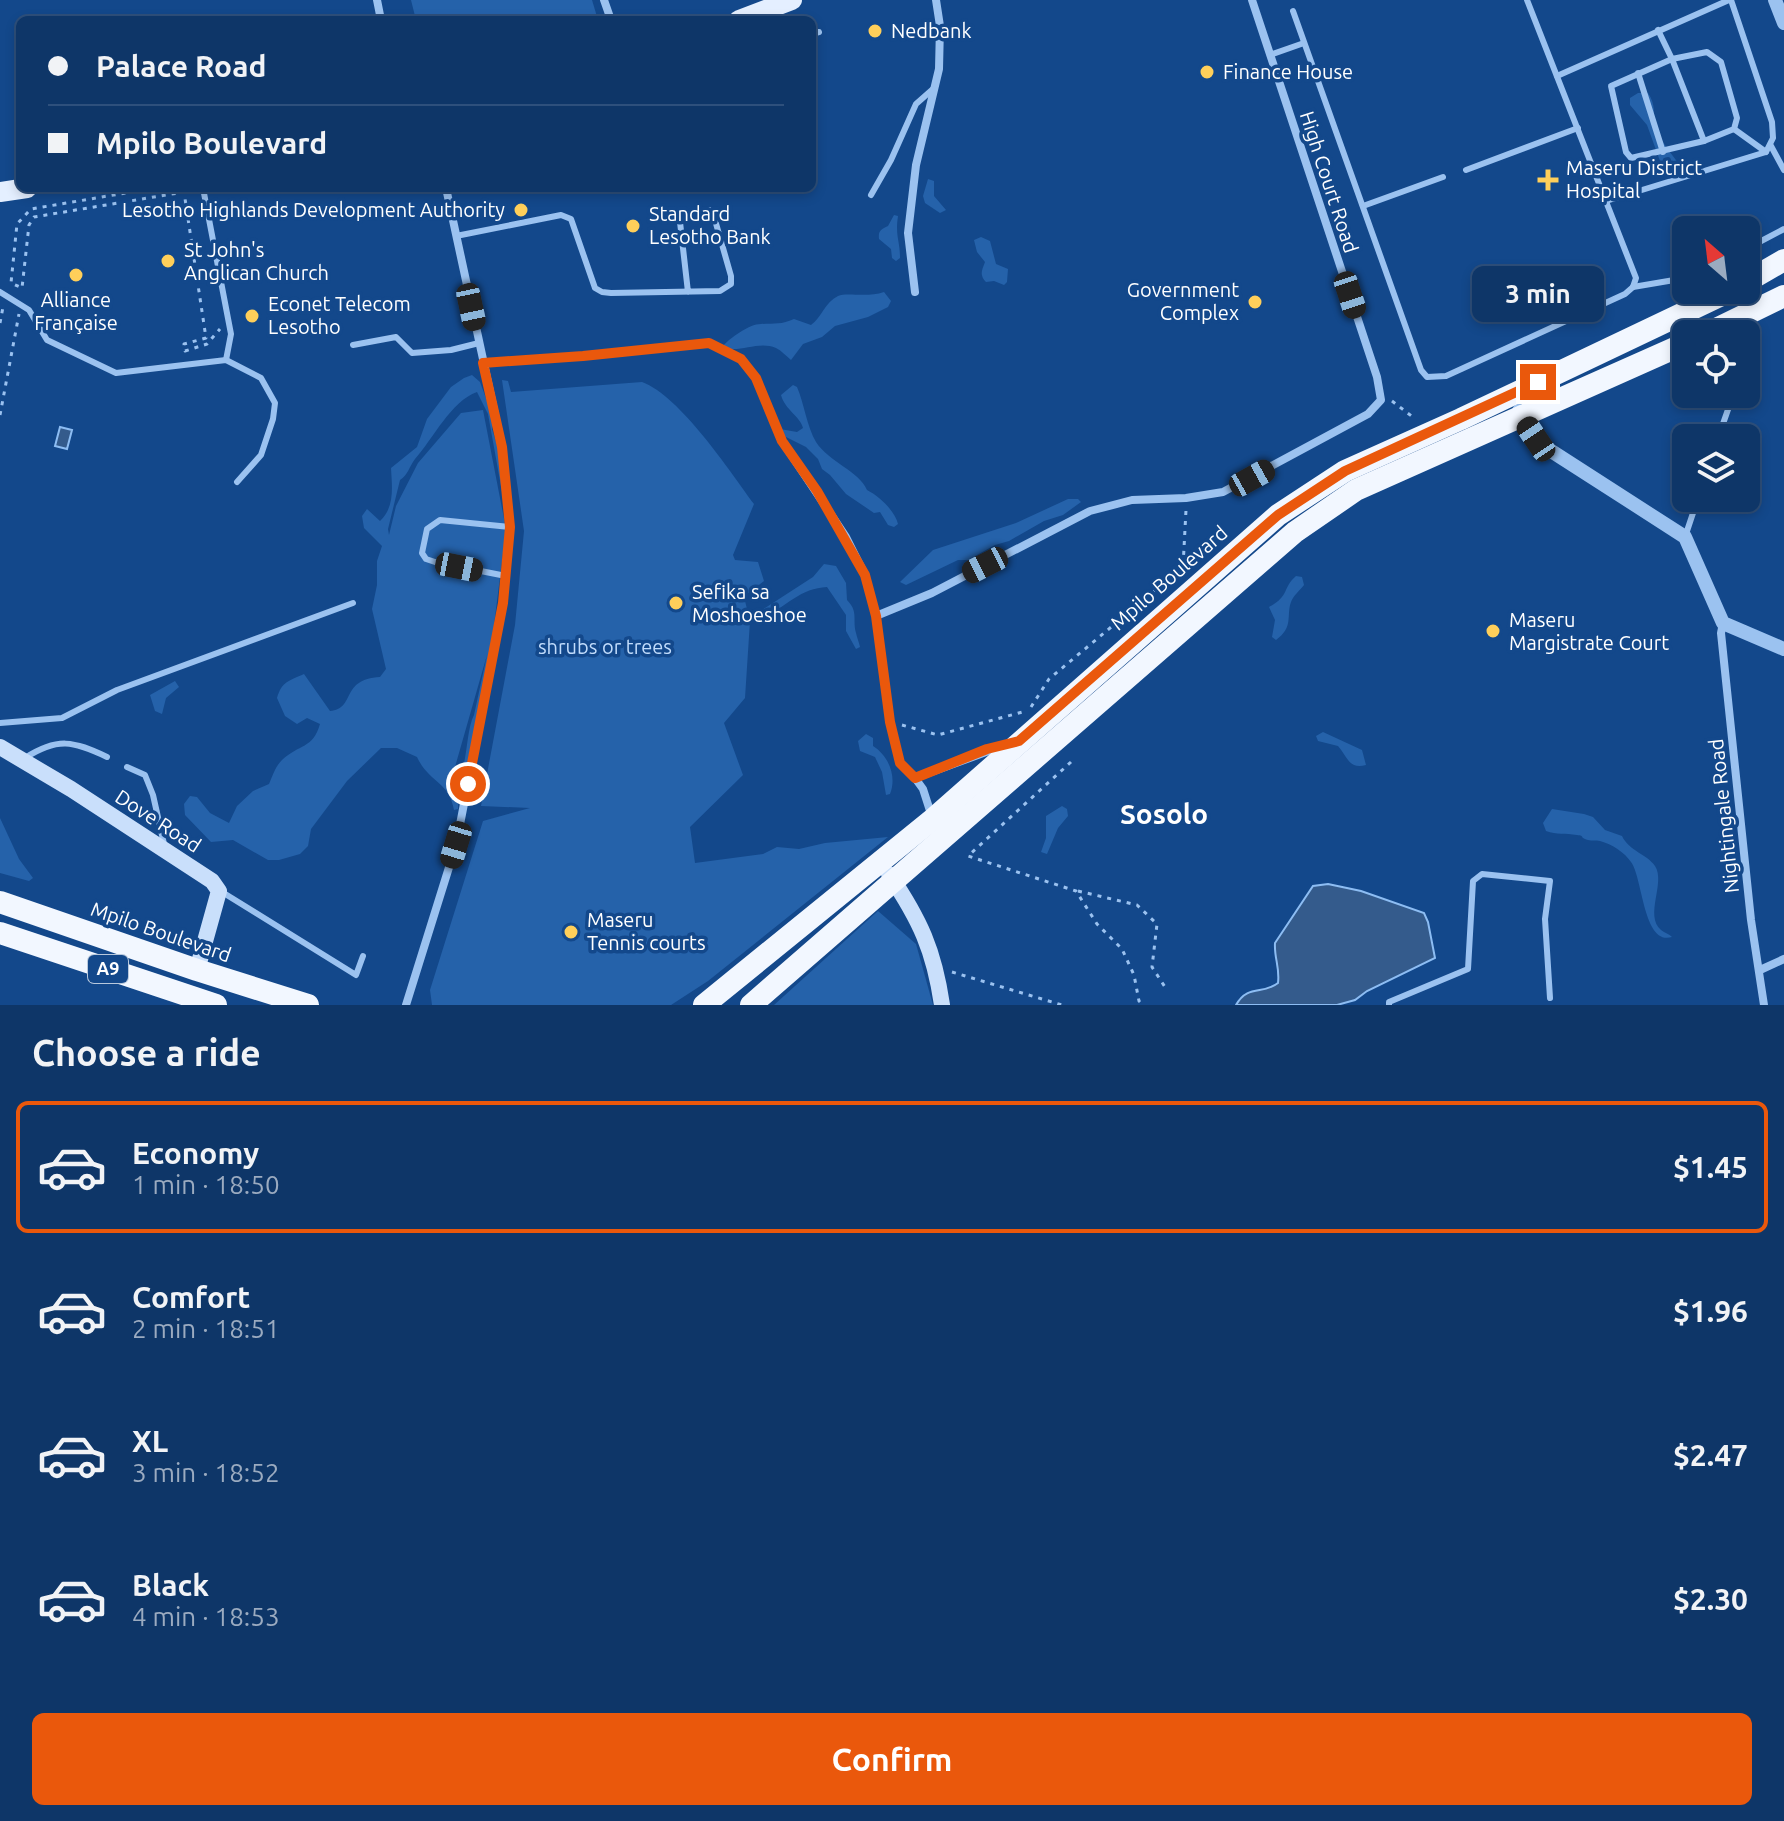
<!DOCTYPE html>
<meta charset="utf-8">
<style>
:root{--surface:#0e3668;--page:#173e6e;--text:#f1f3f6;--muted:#9babc0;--line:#2e507c;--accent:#ea580c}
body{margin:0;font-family:Ubuntu,sans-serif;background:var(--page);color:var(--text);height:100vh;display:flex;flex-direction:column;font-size:30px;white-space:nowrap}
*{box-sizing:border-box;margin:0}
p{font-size:26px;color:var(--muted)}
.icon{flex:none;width:44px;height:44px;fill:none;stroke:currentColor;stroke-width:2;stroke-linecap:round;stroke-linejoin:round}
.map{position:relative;height:1005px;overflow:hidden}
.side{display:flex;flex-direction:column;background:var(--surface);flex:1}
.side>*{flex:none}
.banner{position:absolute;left:16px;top:16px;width:800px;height:176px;border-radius:12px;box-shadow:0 4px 12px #0003,0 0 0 2px var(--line);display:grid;align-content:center;height:176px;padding:0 32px;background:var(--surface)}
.needle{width:52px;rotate:332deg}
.tools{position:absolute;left:1672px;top:216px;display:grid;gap:16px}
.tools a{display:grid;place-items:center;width:88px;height:88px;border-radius:12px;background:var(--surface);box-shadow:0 4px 12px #0003,0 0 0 2px var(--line);font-size:40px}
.end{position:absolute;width:36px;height:36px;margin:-18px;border:10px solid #ea580c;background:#fff;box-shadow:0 0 0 4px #fff}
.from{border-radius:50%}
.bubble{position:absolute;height:56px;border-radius:12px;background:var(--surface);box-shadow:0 4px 12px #0003,0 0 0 2px var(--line);font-size:26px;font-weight:700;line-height:56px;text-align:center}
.car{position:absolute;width:24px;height:48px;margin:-24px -12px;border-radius:10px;box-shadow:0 0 6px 2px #0007;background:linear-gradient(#222 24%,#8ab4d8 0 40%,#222 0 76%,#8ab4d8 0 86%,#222 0)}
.banner b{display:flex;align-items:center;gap:28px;height:76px;font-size:30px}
.banner b+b{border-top:2px solid var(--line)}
.banner i{width:20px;height:20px;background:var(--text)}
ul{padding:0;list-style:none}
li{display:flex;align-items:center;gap:24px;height:132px;margin:0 16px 12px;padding:0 16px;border:4px solid transparent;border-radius:12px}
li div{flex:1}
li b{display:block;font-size:30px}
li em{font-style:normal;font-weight:700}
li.selected{border-color:var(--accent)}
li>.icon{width:72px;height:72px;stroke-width:1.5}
h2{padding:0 32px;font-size:36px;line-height:96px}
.button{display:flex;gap:16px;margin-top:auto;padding:16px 32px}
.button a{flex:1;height:92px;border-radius:12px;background:var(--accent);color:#fff;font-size:32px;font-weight:700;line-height:92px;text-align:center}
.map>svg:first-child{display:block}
.green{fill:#2562aa;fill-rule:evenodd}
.water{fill:#345b8c;stroke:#8dbdf3;stroke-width:2}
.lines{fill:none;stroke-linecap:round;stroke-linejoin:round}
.path{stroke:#9bc2f0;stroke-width:3;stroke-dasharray:4 6;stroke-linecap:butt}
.service{stroke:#9bc2f0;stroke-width:6}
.minor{stroke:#9bc2f0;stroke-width:8}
.tertiary{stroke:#9bc2f0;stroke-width:14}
.secondary{stroke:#c9dffb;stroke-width:16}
.primary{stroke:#e4efff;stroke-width:20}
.trunk{stroke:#f2f7ff;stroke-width:22}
.route{stroke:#ea580c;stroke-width:10}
.poi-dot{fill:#ffcf5a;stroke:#13488b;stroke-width:3}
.labels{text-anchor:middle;stroke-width:7;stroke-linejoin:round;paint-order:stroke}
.shield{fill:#13488b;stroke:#b8c8dc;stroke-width:2}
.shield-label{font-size:18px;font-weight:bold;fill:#fff}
.poi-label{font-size:20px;fill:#fff;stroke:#13488b;text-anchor:start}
.street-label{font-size:20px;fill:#fff;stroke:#13488b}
.park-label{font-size:20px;fill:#c1dcfc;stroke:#13488b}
.district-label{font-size:28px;font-weight:bold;fill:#fff;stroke:#13488b}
</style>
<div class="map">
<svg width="1784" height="1005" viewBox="0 0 1784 1005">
<rect width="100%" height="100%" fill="#13488b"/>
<!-- green -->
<g class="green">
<polygon points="411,0 592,0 598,20 416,20"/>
<path d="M1638,93H1648C1656,105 1653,112 1655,124C1659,141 1674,156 1683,170L1682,176L1672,179L1660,161L1647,125L1630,105V98Z"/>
<polygon points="928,179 934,181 934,196 946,210 940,213 925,203 923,196"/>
<path d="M894,215L898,216C895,237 900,240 900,258L896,261L892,258L891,249L879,239C878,231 881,229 888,226Z"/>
<path d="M981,237L990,241L996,264L1008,269L1007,282L1004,285L994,281L986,282C979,275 982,270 985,262L977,252L974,240Z"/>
<path d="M884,292L891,301L888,307L868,317L835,326L822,337L803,344L791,360C786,356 782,351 776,348C758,340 739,354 722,347C730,338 749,324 761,324C775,323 781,325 794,319L811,325C822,317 825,302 838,296C847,292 867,298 884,292Z"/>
<path d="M472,375L480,382L494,420L492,429L502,461L504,503L488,414L477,392C451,401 433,439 415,459C409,467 408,475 400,480L388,529L389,535L396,506L418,463L461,413L483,410L506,529L494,625L497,615L465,775L458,788V809L454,810C449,781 429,783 417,757L397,748H381L347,781L311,829L308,846L300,854L279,860H268L233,840L211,842L185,815L184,804L190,796L197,797L210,813L229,823L237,806L253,791L269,784C273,775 275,767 282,760C299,744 313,749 320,724L307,718L297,724L285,716L277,698C282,681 289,681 304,674L330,711C356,709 340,679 380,677L386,669L372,609L377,585V561L382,546L364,528L362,516L367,509L380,521C395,507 392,487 391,468L417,447L427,419L451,387L464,378ZM487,655L474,715C465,732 468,773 455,784L451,781Z"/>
<path d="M502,380L508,381L511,392L642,382C680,396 729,470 754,504L733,555L735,560L758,562L764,581L747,594L743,593L750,621L745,698L724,723L743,775L690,827L695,863L763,854L777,847L799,849L825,843L888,837L708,981L671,1005H432L430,990L483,821L530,808L481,806L515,625L524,531Z"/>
<path d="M793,385L797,387C804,403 807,427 816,442C829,462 859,471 867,490C879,496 895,511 898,524L894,527L888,525L880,512L874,513L846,494L830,475L822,469L818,459L806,447L782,435L780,429L797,432L803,428C800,416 785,410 781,395Z"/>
<polygon points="1068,499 1078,499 1081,502 1063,515 1044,521 1009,541 995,545 968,560 958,560 906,585 900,582 933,550 1016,523"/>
<path d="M824,564L836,566L846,583L847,600C859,612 852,620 856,633C857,638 859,642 860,647L856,649L846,631V615L827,587C801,588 786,606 764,618L759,617L762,610L813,577Z"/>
<path d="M1296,576L1302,577L1304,585C1300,590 1293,596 1291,602C1286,616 1294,627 1276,640L1272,637L1275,620L1269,607C1290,596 1282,588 1296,576Z"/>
<polygon points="175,681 179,687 166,698 162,714 155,711 150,695"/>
<path d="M1323,732L1362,750L1366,765C1349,770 1347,756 1338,746L1318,741L1316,736Z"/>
<path d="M866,734L873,738V746C889,756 897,777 890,794L886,795L882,772L875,757L860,751L858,741Z"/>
<polygon points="1062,806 1067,809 1068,816 1058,828 1047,854 1041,852 1046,838 1046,816"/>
<path d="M1552,809L1584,814L1593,817L1605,830L1622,836C1629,851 1647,854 1655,866C1666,883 1644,915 1661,930C1665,933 1669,934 1672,937C1643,946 1643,878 1631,862C1625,853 1612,844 1600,841C1596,840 1592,841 1588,840C1578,837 1586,836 1577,835C1565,833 1557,835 1546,831L1543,823Z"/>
<polygon points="0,818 19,859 33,878 29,881 0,873"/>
<polygon points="878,911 916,944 933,1005 774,1005"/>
</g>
<!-- water -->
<g class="water">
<polygon points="60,427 72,430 67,449 55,446"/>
<path d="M1328,884L1361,891L1424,913L1428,922L1435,958L1367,991L1355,1000L1337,1005H1236C1248,984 1263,995 1278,983C1280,967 1274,958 1275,943L1313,886Z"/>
</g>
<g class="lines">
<!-- path -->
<g class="path">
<polyline points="155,188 31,209 17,224 11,283 22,288 29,225 34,217 184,192 206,338 184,344 185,351 207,344 220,329"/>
<polyline points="0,323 3,307"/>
<polyline points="1392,401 1414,418"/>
<polyline points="0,415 19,314"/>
<polyline points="1031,707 1049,679 1183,567 1186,510"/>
<polyline points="902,725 938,735 1026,711"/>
<polyline points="1071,762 968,856 1076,891 1097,924 1122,949 1134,975 1139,1001 1143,1005"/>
<polyline points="1078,891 1137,905 1157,924 1152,967 1165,987"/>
<polyline points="952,972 1062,1005"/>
</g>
<!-- service -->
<g class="service">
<polyline points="1293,11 1421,370 1427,377 1446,376 1625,294 1633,287 1636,278 1527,0"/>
<polyline points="1658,30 1672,59 1704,141"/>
<polyline points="812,34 819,32"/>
<polygon points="1707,52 1721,62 1737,118 1734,129 1704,141 1631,158 1626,152 1611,86 1672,59"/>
<polyline points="1270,55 1304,43"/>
<polyline points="1638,73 1663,152"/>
<polyline points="1557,76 1729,0"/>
<polyline points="1734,129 1766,152"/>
<polyline points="1771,146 1784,170"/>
<polyline points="1466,170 1578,128"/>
<polyline points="203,188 231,334 226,360"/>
<polyline points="871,195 891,160 916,104 933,89"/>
<polyline points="1606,201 1766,152 1773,138 1772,122 1731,0"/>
<polyline points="1363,206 1443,177"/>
<polyline points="456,236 561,215 571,219 595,288 602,292 611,293 720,291 731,284 731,276 713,213 709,210 704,210 680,222 688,292"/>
<polyline points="1746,249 1784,229"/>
<polyline points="1633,287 1686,278"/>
<polyline points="0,292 29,310 47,340 116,373 226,360 261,378 275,403 273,419 261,455 237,482"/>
<polyline points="353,345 396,337 412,353 451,350 479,343"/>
<polyline points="1718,438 1731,401"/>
<polyline points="1685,537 1698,498"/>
<polyline points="506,576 435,562 426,559 422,553 427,529 440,520 510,527"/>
<polyline points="0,723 62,718 117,690 353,603"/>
<path d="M25,758C58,737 73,741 107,757"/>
<polyline points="127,767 145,775 153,795 164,844"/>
<polyline points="222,892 356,975 363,956"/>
<polyline points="1389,1005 1389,1002 1468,969 1473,881 1482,874 1550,881 1545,919 1550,998"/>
</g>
<!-- minor -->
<g class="minor">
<polyline points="377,0 381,20"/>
<polyline points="604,0 611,20"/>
<polyline points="915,292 908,233 916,165 939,69 940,26 936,0"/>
<polyline points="483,363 583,356 709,343 741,359 756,378 782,441 846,537 865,575 876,616"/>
<polyline points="1723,623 1721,633 1751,920 1764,1005"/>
<polyline points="1008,744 915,778 900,763 890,722 876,616 932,593 1090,511 1132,500 1186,498 1223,492 1368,414 1381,400 1377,377 1252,0"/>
<polyline points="915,778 923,789 932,817"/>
<polyline points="1760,970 1784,959"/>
<polyline points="406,1005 456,845 503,603 510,527 502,447 446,188"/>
</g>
<!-- tertiary -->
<g class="tertiary">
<polyline points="1775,0 1784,23"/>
<polyline points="1519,411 1536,439 1545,447 1685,537 1723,623 1784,649"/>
</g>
<!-- secondary -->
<g class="secondary">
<polyline points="0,747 71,789 212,881 219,891 197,970"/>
<path d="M889,874C920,920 934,950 942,1005"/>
</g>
<!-- primary -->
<g class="primary">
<polyline points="739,20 792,0"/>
<polyline points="0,192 27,188"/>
</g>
<!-- trunk -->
<g class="trunk">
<polyline points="1746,282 1784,260"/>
<polyline points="1706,334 1784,296"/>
<polyline points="0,902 197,970 308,1005"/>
<polyline points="0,933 216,1005"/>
<polyline points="704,1005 933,819 1278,515 1345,471 1461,419 1732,290"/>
<polyline points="751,1005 1295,532 1356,490 1686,343"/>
</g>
</g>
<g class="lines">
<!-- route -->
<polyline class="route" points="468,784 503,603 510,527 502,447 483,363 583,356 709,343 741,359 756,378 782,441 817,491 865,575 876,616 890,722 900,763 915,778 987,749 1019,741 1278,515 1345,471 1538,382"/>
</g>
<!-- markers -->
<g class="poi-dot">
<circle cx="875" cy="31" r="8"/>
<circle cx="1207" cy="72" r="8"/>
<path d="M1544 168h8v8h8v8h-8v8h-8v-8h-8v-8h8z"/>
<circle cx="521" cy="210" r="8"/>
<circle cx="633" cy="226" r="8"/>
<circle cx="168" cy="261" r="8"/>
<circle cx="76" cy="275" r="8"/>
<circle cx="1255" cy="302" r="8"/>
<circle cx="252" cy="316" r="8"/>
<circle cx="676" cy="603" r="8"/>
<circle cx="1493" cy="631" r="8"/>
<circle cx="571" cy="932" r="8"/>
</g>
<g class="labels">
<!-- shield labels -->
<rect class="shield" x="88" y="955" width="40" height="28" rx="6"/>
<g class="shield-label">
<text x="108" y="975">A9</text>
</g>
<!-- poi labels -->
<g class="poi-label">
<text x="891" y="38">Nedbank</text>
<text x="1223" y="79">Finance House</text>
<text x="1566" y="175">Maseru District<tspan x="1566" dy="23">Hospital</tspan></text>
<text x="505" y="217" text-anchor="end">Lesotho Highlands Development Authority</text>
<text x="649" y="221">Standard<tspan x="649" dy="23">Lesotho Bank</tspan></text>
<text x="184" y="257">St John's<tspan x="184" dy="23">Anglican Church</tspan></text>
<text x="1239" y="297" text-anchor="end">Government<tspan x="1239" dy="23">Complex</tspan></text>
<text x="76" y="307" text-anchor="middle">Alliance<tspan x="76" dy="23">Française</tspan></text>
<text x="268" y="311">Econet Telecom<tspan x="268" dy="23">Lesotho</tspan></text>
<text x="692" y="599">Sefika sa<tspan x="692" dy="23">Moshoeshoe</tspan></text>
<text x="1509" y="627">Maseru<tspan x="1509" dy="23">Margistrate Court</tspan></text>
<text x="587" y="927">Maseru<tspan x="587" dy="23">Tennis courts</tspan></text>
</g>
<!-- street labels -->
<g class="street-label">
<text transform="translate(1329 182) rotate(72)" y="7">High Court Road</text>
<text transform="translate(1169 578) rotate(-41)" y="7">Mpilo Boulevard</text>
<text transform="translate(1724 816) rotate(-96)" y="7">Nightingale Road</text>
<text transform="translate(158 821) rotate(33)" y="7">Dove Road</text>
<text transform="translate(161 932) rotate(19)" y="7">Mpilo Boulevard</text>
</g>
<!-- park labels -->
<g class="park-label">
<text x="605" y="654">shrubs or trees</text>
</g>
<!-- district labels -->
<g class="district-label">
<text x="1164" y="824">Sosolo</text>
</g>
</g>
</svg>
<div class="tools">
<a><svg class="needle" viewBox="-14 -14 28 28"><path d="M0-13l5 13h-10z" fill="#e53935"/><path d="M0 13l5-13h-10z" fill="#9babc0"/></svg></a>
<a><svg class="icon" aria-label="locate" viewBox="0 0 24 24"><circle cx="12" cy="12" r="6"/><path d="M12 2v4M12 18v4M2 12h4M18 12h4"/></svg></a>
<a><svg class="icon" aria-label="layers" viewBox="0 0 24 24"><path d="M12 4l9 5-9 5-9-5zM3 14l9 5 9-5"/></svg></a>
</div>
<i class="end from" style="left:468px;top:784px"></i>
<i class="end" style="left:1538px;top:382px"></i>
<div class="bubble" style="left:1472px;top:266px;width:132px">3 min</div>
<i class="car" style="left:1350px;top:295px;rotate:162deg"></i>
<i class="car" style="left:471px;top:307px;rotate:168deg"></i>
<i class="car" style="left:1536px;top:439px;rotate:326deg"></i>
<i class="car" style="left:1252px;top:478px;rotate:61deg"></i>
<i class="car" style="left:985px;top:565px;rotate:243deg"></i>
<i class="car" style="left:459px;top:567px;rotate:101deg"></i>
<i class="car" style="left:456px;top:845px;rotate:197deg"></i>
<div class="banner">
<b><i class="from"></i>Palace Road</b>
<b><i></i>Mpilo Boulevard</b>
</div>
</div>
<section class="side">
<h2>Choose a ride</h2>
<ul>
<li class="selected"><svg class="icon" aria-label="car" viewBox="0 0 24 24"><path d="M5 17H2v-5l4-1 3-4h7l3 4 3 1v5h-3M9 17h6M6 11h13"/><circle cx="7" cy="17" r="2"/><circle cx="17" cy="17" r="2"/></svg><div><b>Economy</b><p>1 min · 18:50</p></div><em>$1.45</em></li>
<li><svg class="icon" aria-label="car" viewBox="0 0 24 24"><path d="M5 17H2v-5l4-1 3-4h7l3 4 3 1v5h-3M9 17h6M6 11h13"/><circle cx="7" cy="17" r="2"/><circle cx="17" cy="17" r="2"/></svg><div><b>Comfort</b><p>2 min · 18:51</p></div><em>$1.96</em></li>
<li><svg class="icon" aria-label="car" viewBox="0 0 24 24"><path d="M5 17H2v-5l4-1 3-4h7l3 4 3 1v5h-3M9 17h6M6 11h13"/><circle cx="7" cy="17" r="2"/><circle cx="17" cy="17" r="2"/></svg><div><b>XL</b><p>3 min · 18:52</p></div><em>$2.47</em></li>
<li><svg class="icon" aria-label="car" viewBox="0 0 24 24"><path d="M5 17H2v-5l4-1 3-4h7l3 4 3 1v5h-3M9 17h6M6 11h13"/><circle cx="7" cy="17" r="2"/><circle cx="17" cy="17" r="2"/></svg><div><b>Black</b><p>4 min · 18:53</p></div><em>$2.30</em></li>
</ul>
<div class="button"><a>Confirm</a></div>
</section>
